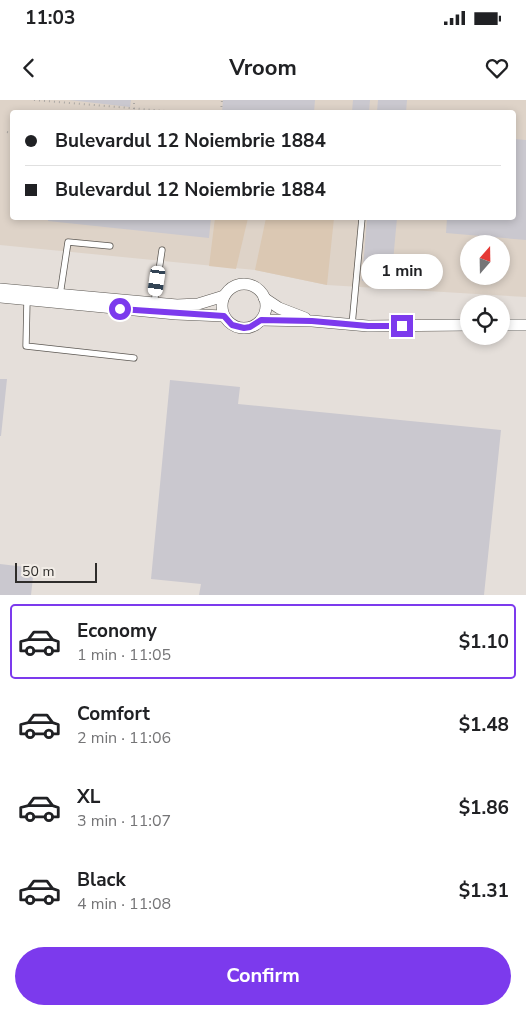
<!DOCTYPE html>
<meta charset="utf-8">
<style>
:root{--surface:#fff;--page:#f6f6f6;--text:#202124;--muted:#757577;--line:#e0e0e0;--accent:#7c3aed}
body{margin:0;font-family:"Nunito Sans",sans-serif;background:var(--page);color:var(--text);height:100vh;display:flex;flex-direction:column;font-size:19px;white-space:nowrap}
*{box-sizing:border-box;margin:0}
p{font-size:16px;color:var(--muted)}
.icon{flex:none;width:28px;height:28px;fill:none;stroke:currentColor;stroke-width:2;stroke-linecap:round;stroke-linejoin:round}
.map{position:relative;height:495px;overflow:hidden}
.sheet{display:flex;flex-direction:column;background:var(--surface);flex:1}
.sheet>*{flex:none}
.guide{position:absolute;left:10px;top:10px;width:506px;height:110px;border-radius:5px;box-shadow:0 2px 8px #0003;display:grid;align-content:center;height:110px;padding:0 15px;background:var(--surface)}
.needle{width:32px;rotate:20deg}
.controls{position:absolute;left:460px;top:135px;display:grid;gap:10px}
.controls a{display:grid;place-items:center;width:50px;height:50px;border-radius:50%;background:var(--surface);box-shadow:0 2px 8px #0003;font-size:25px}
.scale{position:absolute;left:15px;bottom:12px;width:82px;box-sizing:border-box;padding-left:5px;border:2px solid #2e2c2a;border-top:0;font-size:14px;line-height:18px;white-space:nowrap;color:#2e2c2a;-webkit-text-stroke:4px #f2ede7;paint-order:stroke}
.end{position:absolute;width:22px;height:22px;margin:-11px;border:6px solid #7c3aed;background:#fff;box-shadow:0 0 0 2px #fff}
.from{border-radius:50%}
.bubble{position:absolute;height:35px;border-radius:18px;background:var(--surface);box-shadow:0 2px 8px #0003;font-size:16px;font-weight:700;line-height:35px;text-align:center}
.car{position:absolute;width:15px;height:30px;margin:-15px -8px;border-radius:6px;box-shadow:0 0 4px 1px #0007;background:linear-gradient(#fff 24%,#345 0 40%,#fff 0 76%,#345 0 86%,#fff 0)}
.guide b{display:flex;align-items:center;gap:18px;height:48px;font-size:19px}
.guide b+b{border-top:1px solid var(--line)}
.guide i{width:12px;height:12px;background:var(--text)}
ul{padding:9px 0 0;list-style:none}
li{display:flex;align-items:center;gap:15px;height:75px;margin:0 10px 8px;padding:0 5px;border:2px solid transparent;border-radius:5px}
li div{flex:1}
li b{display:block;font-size:19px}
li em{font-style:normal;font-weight:700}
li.on{border-color:var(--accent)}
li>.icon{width:45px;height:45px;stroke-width:1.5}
.button{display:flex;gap:10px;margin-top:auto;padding:10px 15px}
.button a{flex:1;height:58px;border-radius:30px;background:var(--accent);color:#fff;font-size:20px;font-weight:700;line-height:58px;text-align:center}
.status{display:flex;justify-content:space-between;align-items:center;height:35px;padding:0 25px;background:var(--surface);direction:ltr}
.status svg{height:14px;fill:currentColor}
header{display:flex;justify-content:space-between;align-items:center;height:65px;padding:0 15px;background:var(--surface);font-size:22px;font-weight:700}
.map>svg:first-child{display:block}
.built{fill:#ded3c8;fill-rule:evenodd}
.green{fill:#dbc8b3}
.building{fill:#cac8cf}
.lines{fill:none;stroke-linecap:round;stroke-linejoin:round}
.lane-casing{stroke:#5c5853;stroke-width:7}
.street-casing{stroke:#5c5853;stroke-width:12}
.path{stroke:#aca8a4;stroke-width:2;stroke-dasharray:1 4;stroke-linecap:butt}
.lane{stroke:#fff;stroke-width:5.5}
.street{stroke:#fff;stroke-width:11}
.route{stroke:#7c3aed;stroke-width:6}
</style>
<div class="status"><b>11:03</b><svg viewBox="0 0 49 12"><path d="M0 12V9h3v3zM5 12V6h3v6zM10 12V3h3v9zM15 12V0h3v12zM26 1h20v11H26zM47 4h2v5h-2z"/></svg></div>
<header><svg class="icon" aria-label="back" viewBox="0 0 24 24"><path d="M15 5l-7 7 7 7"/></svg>Vroom<svg class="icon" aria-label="heart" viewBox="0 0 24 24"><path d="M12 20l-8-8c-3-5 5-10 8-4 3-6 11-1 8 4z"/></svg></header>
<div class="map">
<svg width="526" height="495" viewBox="0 0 526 495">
<rect width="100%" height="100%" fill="#e5dfda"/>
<!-- built -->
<path class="built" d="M0,0H526V197L327,185L255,170L0,145ZM12,12H514V118H12ZM469,144H501V176H469Z"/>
<!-- green -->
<g class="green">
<polygon points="215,118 248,118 236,169 209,166"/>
<polygon points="266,118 334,118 327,185 255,170"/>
</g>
<!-- building -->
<g class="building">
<polygon points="69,0 131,0 130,7"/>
<polygon points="223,0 315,0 314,12 222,12"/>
<polygon points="353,0 370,0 369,12 352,12"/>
<polygon points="378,0 407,0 406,12 377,12"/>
<polygon points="514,39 526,40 526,140 446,133 447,118 514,118"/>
<polygon points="48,118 211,118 209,138 48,121"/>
<polygon points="367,118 397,118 391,183 362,181"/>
<polygon points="0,279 7,279 1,336 0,336"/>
<polygon points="170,280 240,287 238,304 501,330 484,495 199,495 201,484 151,479"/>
<polygon points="0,464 34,468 31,495 0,495"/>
</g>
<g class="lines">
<defs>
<g id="lane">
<polyline points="60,195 68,142 110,146"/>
<polyline points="27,200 26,246 134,258"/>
<polyline points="154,204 162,150"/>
<polyline points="352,225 362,118"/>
</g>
<g id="street">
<circle cx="244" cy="206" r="22"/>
<polyline points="0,189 177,205 198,204 224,196"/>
<polyline points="0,197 176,214 224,216"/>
<polyline points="264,198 279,208 305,218"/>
<polyline points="261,220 312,221 368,226 469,225"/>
<polyline points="501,225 526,225"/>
</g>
</defs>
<!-- lane casing -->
<use href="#lane" class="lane-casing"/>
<!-- street casing -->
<use href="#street" class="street-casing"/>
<!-- path -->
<g class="path">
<polyline points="34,0 178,12"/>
<polyline points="134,9 134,0"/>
<polyline points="221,12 222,0"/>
<polyline points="7,32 12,33"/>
</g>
<!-- lane -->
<use href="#lane" class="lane"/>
<!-- street -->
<use href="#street" class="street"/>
</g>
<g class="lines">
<!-- route -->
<polyline class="route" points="120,209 224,216 232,225 244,228 250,227 261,220 312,221 368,226 402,226"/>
</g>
</svg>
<div class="controls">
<a><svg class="needle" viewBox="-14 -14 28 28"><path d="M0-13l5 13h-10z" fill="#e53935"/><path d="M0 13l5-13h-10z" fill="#757577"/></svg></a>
<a><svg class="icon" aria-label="locate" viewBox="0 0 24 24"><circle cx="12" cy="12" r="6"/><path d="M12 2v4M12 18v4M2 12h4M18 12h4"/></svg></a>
</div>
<div class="scale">50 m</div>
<i class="end from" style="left:120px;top:209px"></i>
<i class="end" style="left:402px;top:226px"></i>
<div class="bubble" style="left:361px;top:154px;width:82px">1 min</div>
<i class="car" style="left:157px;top:181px;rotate:188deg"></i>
<div class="guide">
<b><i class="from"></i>Bulevardul 12 Noiembrie 1884</b>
<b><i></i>Bulevardul 12 Noiembrie 1884</b>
</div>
</div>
<section class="sheet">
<ul>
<li class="on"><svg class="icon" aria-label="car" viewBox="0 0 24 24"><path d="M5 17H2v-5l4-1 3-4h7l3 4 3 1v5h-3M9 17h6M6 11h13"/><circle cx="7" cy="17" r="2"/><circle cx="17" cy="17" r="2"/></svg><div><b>Economy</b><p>1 min · 11:05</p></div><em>$1.10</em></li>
<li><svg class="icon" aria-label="car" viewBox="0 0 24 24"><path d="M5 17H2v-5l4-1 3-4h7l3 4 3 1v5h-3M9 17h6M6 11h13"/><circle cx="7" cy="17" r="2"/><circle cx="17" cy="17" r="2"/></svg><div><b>Comfort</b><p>2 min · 11:06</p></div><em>$1.48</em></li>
<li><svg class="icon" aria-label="car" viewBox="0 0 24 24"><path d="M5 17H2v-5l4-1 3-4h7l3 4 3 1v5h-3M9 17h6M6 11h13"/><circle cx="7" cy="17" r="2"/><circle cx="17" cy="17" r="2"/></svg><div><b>XL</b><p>3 min · 11:07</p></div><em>$1.86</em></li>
<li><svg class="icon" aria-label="car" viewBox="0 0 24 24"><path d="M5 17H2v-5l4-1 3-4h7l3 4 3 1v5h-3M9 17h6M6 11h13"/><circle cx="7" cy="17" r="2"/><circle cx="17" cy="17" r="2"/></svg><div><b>Black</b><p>4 min · 11:08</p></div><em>$1.31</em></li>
</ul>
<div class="button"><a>Confirm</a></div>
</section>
